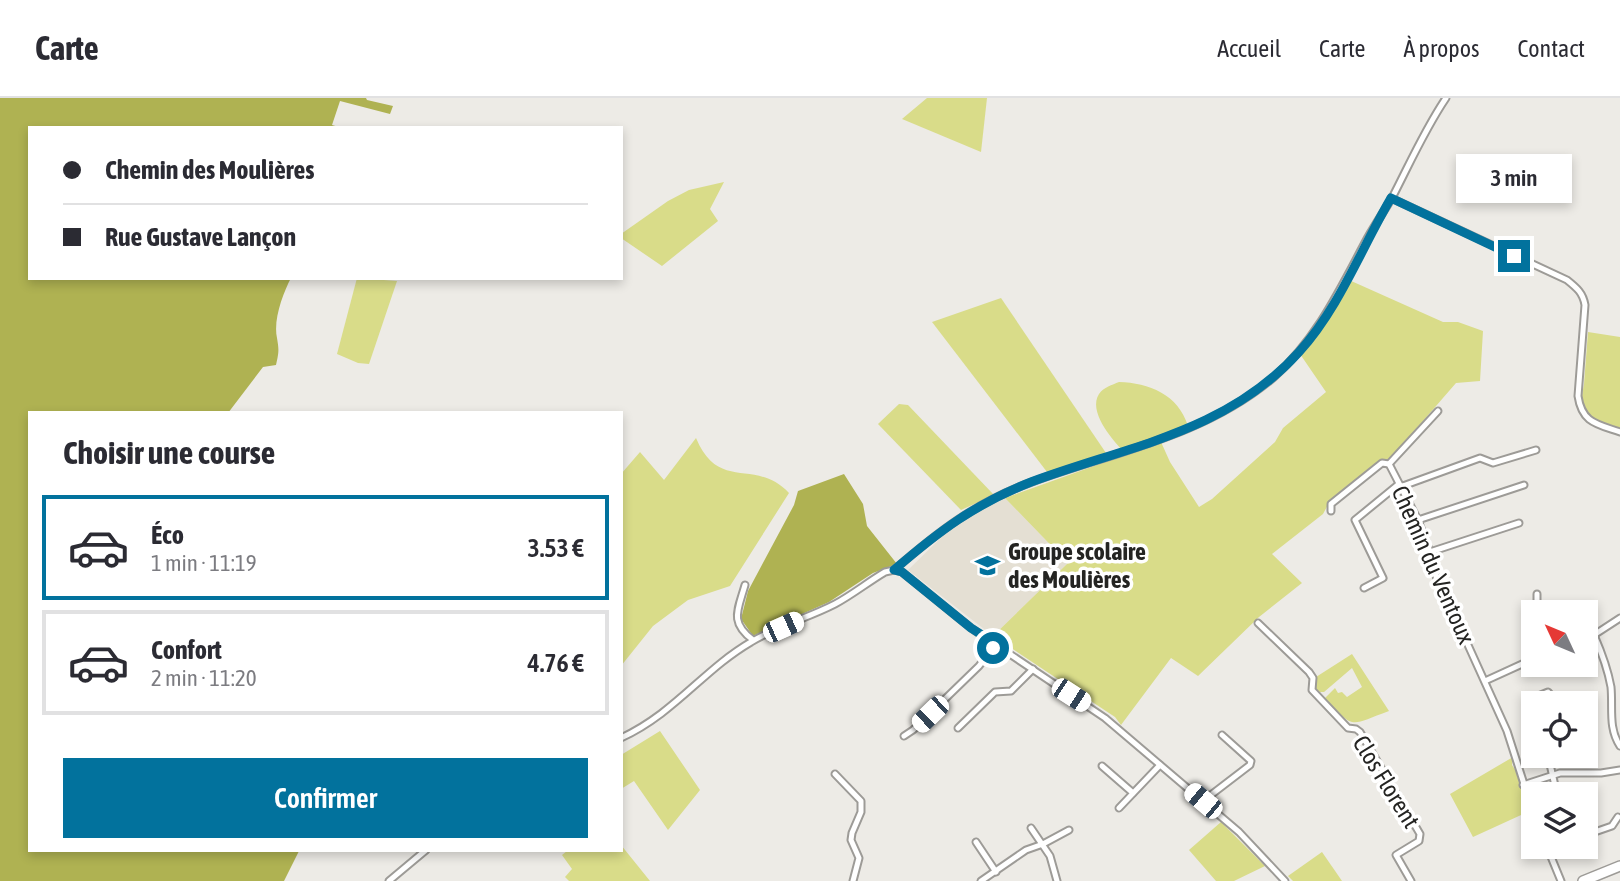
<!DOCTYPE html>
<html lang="fr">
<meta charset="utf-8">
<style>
:root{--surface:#fff;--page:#f7f7f7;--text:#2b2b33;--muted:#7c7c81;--line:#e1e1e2;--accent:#02729d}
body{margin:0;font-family:"Asap Condensed",sans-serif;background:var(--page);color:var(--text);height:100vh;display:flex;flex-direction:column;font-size:26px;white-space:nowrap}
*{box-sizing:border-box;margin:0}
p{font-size:23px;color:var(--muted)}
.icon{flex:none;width:38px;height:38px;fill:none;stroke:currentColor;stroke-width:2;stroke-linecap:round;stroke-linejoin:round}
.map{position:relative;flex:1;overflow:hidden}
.details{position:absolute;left:28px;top:313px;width:595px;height:441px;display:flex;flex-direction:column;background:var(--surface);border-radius:0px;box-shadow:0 4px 10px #0003}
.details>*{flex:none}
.top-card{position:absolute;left:28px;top:28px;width:595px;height:154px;border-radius:0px;box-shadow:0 4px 10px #0003;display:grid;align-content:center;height:154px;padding:0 35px;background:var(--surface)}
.needle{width:46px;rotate:314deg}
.tools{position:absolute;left:1521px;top:502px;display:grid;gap:14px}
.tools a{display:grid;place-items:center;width:77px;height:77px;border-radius:0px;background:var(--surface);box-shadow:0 4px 10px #0003;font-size:35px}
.end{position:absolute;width:32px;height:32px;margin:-16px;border:9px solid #02729d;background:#fff;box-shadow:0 0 0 4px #fff}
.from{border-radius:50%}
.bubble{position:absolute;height:49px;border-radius:0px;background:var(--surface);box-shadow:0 4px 10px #0003;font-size:23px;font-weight:600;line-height:49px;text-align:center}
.car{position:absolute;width:21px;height:42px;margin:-21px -10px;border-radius:9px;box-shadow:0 0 5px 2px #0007;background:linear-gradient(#fff 24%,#345 0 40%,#fff 0 76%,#345 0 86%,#fff 0)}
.top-card b{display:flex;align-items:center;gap:24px;height:66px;font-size:26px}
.top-card b+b{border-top:2px solid var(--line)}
.top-card i{width:18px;height:18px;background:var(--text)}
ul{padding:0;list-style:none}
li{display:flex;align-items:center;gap:21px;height:105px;margin:0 14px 10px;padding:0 21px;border:4px solid var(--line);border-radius:0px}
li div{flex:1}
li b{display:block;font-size:26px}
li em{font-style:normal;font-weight:600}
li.current{border-color:var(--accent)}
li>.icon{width:63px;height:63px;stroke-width:1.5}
h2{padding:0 35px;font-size:32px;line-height:84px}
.button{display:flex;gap:14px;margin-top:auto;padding:14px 35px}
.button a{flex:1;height:80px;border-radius:0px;background:var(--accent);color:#fff;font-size:28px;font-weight:600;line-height:80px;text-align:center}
header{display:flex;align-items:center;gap:42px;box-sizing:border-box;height:98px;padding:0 35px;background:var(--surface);border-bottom:2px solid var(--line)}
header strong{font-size:33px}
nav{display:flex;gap:38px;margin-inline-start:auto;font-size:24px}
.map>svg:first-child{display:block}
.built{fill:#e4dfd3}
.green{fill:#d9dc89}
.forest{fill:#afb252}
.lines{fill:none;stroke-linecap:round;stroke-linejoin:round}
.street-casing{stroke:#9d9b97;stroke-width:9}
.primary-casing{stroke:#9d9b97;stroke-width:12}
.street{stroke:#fff;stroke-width:5}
.primary{stroke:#fff;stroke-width:9}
.route{stroke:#02729d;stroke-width:9}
.labels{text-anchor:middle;stroke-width:7;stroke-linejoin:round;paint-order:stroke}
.poi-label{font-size:24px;font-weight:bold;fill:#242422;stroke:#fff;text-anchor:start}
.street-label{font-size:24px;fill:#242422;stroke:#fff}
</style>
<header>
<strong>Carte</strong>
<nav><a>Accueil</a><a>Carte</a><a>À propos</a><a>Contact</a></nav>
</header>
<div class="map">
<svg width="1620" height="783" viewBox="0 0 1620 783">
<rect width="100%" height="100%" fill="#edebe6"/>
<!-- built -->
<polygon class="built" points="1005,400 1068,465 993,538 908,472 956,425"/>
<!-- green -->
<g class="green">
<polygon points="927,0 987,0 981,54 902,21"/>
<polygon points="724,84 710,111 718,123 662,168 621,140 621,136 668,103 689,92"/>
<polygon points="357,180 397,183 369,266 358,265 337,256"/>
<polygon points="1349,182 1443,224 1458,224 1483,233 1480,283 1456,285 1390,361 1382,362 1329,405 1323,416 1272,456 1302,485 1259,519 1198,578 1171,560 1121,627 1115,619 993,538 1068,465 1005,400 1161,344 1170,364 1199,409 1212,401 1275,344 1283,330 1326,294 1300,256 1333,211"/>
<polygon points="1001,200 1106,355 1047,374 932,224"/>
<polygon points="1588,234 1620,239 1620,330 1588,319 1580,309 1584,286"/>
<path d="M1119,284C1149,285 1178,296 1188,328L1122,352C1111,340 1088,313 1099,296C1104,289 1112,287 1119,284Z"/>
<polygon points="899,306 908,307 994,397 961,412 878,326"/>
<path d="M696,340C719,395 755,359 789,395L730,488L688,502L653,528L621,568V376L640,354L664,382Z"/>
<path d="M1352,556L1389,613C1348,628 1355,632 1325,600L1335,590L1338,595L1342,594L1347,599L1362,589L1352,570L1324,594H1320L1315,590L1316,579Z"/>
<polygon points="660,633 700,692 668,732 634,683 621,691 621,657"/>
<polygon points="1513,659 1512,667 1518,676 1530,713 1473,739 1450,696"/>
<polygon points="1221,724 1265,768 1234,783 1216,783 1189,752"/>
<polygon points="621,747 650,783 569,783 565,779 572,771 562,757 567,753 621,752"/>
<polygon points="1322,754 1342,783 1293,783 1288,778"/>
</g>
<!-- forest -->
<g class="forest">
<path d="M0,0H366L367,2L393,8L390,16L340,3L332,27L342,30H30V180H291C283,195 273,222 277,240C279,252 279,254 276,267L263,269L228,315H30V752L299,753L284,783H0Z"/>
<polygon points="844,376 863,406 867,428 897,466 873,475 829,504 753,538 741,521 748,493 794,407 798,393"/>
</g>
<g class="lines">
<defs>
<g id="street">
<path d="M1391,100L1567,182C1577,190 1583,195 1585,207L1578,298C1582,325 1597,326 1620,334"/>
<polyline points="1389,366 1418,422 1430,454 1440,494 1463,536 1507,633 1533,714"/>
<polyline points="1389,366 1438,313"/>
<polyline points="1400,389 1480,360 1493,365 1536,352"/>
<polyline points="1331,413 1331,406 1382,365 1389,366"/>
<polyline points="1418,422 1524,387"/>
<polyline points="1430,454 1519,425"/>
<polyline points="894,472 902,474 971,530 1105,620 1239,734 1285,783"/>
<path d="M745,487C738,512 729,524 753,542"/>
<polyline points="1364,490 1383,480 1355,422 1399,386"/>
<polyline points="1537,514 1537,496"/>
<polyline points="1258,525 1309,574 1313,580 1312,592 1348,630 1356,631 1360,634 1420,736 1419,743 1396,757 1411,783"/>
<polyline points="1594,537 1620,520"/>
<path d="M1586,540L1594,537C1601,553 1608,572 1611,589C1613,610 1608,630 1620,648"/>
<polyline points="1485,583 1533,561"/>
<polyline points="1533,614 1531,601 1548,594 1558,606"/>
<polyline points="958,630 995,594 1011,593 1033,571"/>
<polyline points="904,638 913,632 979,568 996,546"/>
<path d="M621,640C675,615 703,572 751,544C777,528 808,520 835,506C852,497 868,484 885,474L894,472C939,433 975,405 1032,384C1114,354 1205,338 1274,279C1318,240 1341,189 1368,139C1376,125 1385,112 1393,98C1410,65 1425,31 1446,0"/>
<polyline points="1548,658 1557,696"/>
<polyline points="1102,668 1133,695"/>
<polyline points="835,676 861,703 861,714 852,735 851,742 859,760 853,783"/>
<polyline points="1523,687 1560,675 1601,675 1620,672"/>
<polyline points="1203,703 1250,667 1251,663 1222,637"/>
<polyline points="1119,710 1160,667"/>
<polyline points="1031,730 1050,758 1057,783"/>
<polyline points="1586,737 1612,728 1618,719"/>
<polyline points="976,744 996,774"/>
<polyline points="1547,749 1561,783"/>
<polyline points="389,783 426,752"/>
<polyline points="981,783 1026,752 1043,746 1069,732"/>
</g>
<polyline id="primary" points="1583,783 1620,768"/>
</defs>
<!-- street casing -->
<use href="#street" class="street-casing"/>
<!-- primary casing -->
<use href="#primary" class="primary-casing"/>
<!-- street -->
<use href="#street" class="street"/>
<!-- primary -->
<use href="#primary" class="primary"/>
</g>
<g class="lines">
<!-- route -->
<path class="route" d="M993,550L996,546L971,530L902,474L894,472C939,433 975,406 1031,384C1127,348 1226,335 1299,254C1339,210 1361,151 1391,100L1514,158"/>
</g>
<!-- icons -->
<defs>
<symbol id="school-bare" viewBox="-9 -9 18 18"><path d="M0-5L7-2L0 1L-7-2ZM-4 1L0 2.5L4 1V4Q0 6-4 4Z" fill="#02729d" stroke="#fff" stroke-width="2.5" paint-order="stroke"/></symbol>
</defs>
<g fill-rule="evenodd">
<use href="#school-bare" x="970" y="450" width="35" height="35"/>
</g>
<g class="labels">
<!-- poi labels -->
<g class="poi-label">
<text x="1008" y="462">Groupe scolaire<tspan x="1008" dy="28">des Moulières</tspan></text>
</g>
<!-- street labels -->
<g class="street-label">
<text transform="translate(1433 467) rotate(66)" y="8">Chemin du Ventoux</text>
<text transform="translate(1386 684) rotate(58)" y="8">Clos Florent</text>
</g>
</g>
</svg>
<div class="tools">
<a><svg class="needle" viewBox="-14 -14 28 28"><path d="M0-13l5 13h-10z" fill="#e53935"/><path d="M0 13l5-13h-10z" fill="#7c7c81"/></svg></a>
<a><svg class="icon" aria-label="locate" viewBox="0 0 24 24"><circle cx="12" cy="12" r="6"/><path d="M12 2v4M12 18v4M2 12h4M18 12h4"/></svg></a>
<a><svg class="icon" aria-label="layers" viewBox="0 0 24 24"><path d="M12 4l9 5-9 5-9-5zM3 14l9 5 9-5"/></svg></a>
</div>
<i class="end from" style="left:993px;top:550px"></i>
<i class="end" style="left:1514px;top:158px"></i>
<div class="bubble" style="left:1456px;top:56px;width:116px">3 min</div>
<i class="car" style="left:783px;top:529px;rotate:66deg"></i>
<i class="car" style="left:1071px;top:597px;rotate:123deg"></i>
<i class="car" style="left:930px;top:616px;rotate:226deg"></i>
<i class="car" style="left:1203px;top:703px;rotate:310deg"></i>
<div class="top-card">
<b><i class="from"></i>Chemin des Moulières</b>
<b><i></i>Rue Gustave Lançon</b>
</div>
<section class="details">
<h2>Choisir une course</h2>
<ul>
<li class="current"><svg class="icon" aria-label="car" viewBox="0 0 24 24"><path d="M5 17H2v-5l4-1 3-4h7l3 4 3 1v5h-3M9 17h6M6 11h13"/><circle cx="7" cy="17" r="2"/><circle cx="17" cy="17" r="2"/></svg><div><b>Éco</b><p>1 min · 11:19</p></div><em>3.53 €</em></li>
<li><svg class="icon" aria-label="car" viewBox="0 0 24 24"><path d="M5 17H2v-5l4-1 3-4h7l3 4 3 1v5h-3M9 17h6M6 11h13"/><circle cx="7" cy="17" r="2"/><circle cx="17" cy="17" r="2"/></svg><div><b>Confort</b><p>2 min · 11:20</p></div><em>4.76 €</em></li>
</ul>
<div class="button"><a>Confirmer</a></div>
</section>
</div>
